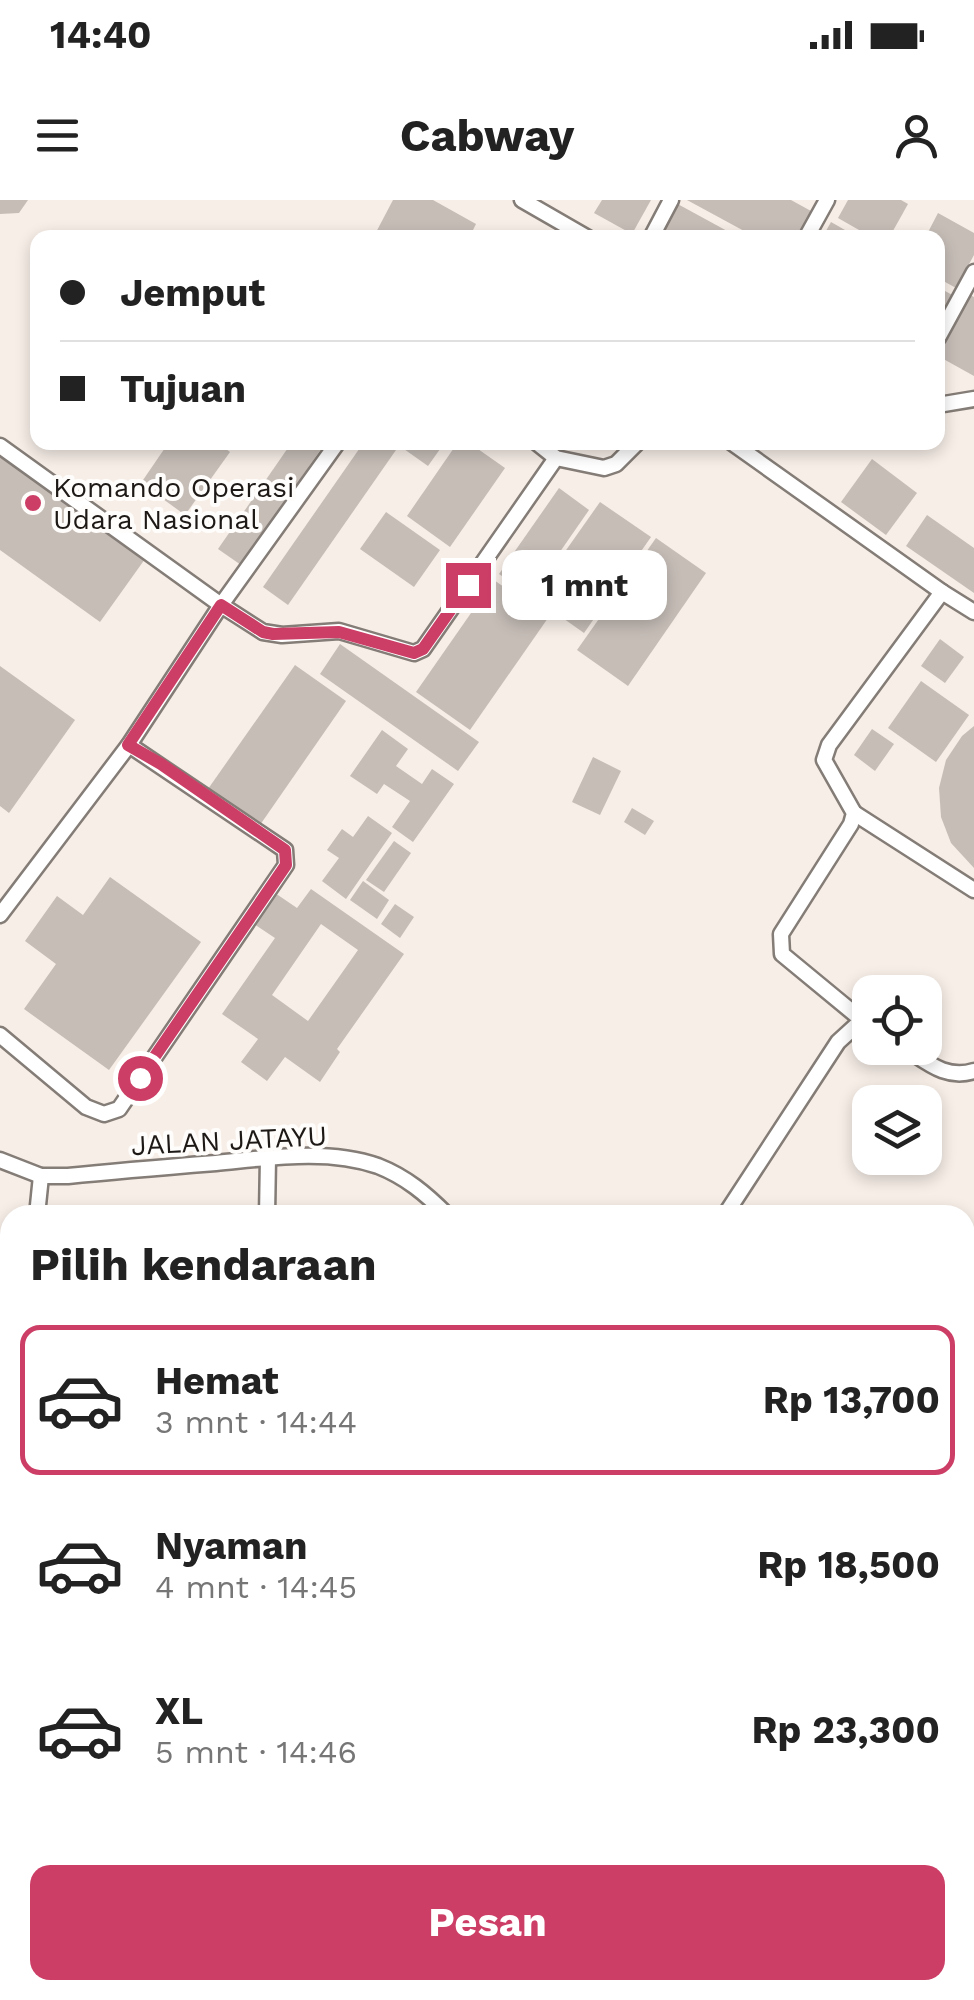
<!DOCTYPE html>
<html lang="id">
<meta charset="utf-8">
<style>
:root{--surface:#fff;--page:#f6f6f6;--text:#222;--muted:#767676;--line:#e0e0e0;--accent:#cc3e66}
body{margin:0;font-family:"Work Sans",sans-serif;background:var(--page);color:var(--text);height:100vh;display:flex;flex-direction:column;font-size:38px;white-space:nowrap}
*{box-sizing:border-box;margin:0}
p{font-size:32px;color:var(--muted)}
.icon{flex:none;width:55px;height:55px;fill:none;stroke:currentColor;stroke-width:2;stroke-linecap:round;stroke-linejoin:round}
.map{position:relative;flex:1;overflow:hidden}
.details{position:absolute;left:0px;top:1005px;width:975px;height:795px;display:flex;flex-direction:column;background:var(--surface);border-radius:30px 30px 0 0;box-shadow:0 5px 15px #0003}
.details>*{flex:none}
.top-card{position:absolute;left:30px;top:30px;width:915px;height:220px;border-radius:20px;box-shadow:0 5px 15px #0003;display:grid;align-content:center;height:220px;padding:0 30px;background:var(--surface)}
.fabs{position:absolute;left:852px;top:775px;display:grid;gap:20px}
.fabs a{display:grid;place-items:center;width:90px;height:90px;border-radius:20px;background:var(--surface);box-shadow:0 5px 15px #0003;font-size:50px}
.end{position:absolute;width:45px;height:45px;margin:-22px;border:12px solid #cc3e66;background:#fff;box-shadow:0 0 0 5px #fff}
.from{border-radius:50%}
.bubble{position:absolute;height:70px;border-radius:20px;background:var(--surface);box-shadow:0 5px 15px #0003;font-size:32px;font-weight:700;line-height:70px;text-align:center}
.top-card b{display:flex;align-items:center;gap:35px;height:95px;font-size:38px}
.top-card b+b{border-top:2px solid var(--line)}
.top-card i{width:25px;height:25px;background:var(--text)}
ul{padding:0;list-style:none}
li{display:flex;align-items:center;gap:30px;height:150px;margin:0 20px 15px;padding:0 10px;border:5px solid transparent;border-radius:20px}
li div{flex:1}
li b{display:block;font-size:38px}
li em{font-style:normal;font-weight:700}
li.current{border-color:var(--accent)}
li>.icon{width:90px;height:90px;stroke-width:1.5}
h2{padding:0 30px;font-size:45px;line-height:120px}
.cta{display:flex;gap:20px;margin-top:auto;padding:20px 30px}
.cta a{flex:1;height:115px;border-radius:20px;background:var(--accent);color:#fff;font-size:40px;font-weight:700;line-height:115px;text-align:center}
.status{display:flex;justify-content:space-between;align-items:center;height:70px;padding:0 50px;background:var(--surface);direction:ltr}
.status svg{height:28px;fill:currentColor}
header{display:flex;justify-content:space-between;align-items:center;height:130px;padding:0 30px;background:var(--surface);font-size:45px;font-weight:700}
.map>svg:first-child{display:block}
.green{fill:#a2dcb9}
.building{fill:#c6bdb7;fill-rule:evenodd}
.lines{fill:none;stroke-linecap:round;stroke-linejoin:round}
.service-casing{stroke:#847c76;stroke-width:19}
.service{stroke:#fff;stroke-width:14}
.route{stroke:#cc3e66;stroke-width:12}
.poi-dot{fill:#cc3e66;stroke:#fffdfb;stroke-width:4}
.labels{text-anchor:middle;stroke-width:8;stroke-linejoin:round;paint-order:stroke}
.poi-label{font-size:28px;fill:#1d1917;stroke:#fffdfb;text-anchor:start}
.street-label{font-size:28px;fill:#1d1917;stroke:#fffdfb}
</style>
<div class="status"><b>14:40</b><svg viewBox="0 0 49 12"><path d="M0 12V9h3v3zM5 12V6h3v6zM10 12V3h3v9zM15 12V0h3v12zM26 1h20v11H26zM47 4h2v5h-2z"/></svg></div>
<header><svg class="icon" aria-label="menu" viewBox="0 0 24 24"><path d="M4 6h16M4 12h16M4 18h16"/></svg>Cabway<svg class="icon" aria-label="person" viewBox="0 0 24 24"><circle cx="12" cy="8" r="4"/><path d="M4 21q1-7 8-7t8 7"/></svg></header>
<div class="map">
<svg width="974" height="1800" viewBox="0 0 974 1800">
<rect width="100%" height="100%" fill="#f7eee7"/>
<!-- green -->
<g class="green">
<polygon points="965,1395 974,1397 974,1800 328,1800 315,1790 965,1790"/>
<polygon points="0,1415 10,1417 10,1552 0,1543"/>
<polygon points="0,1606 10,1614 10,1790 245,1790 258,1800 0,1800"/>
</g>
<!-- building -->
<g class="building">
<polygon points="0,0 28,0 19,13 0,14"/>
<polygon points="393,0 433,0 476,24 469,38 373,38"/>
<polygon points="602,0 651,0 632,34 594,13"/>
<polygon points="687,0 791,0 811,11 797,38 757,38"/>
<polygon points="848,0 901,0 908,4 889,38 873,38 838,18"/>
<polygon points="674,2 729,32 727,38 655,38"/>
<polygon points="938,13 974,33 974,55 956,88 938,78 938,38 925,38"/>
<polygon points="831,22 859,38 822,38"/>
<polygon points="938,87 954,96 938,125"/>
<polygon points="970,95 974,97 974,176 938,156"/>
<polygon points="169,242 217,242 230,252 185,315 141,283"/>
<polygon points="292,242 312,242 321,249 241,365 218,349"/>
<polygon points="364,242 386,242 396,250 288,405 263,387"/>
<polygon points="394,242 445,242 428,266"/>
<polygon points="458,242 468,242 505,268 450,347 407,316"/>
<polygon points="0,255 145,359 100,422 0,350"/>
<polygon points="872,259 917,293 886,335 841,302"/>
<polygon points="559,288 589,310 530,395 499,374"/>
<polygon points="600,302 651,337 584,433 533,397"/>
<polygon points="386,312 440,350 414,387 360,349"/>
<polygon points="927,315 974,348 974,393 906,346"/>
<polygon points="656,338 706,373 628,486 577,450"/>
<polygon points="494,380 548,418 470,530 416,492"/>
<polygon points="940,439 964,457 945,483 921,466"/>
<polygon points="340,444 479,542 458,571 320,474"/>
<polygon points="295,465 346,501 260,625 208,589"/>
<polygon points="0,466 75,520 9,613 0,606"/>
<polygon points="921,481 969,515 936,562 888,528"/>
<polygon points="974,526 974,668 951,643 941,617 939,588 946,560 962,536"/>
<polygon points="872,529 894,544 875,571 854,555"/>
<polygon points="382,530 408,549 396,566 422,584 432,569 454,584 413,642 392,627 410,601 384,584 377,594 350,576"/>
<polygon points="593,557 621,571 600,615 572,602"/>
<polygon points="632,608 654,621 645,635 624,622"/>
<polygon points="368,616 392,633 346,699 322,681 339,658 327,650 342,629 353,637"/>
<polygon points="394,641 411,653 384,692 366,680"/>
<polygon points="110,677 201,742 109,870 24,809 56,764 25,741 57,696 83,715"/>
<polygon points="363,681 389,700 377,719 350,700"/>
<path d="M311,689L404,754L337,849L340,852L320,882L285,857L267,881L241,862L258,839L222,814L275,738L254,724L275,693L297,708ZM321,724L358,750L308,821L272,795Z"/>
<polygon points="395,704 414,717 400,738 381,724"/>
<polygon points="0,1179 10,1179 10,1227 0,1226"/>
<polygon points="0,1312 10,1313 10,1360 0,1360"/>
</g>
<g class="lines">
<defs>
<g id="service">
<polyline points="522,0 588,38"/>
<polyline points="651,38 671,0"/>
<polyline points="806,38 827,0"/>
<polyline points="938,138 974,72"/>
<polyline points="938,205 974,199"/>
<polyline points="536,242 556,258 604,268 616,264 638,242"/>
<polyline points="0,246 221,405 263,432 282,435 339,431 414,453 423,449 556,258"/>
<polyline points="942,392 974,412"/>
<polyline points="854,613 974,690"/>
<polyline points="0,715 129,545 221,405 338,242"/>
<polyline points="0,835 86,907 104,914 119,909 286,665 285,650 129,545"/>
<path d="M905,848C927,862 946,880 974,871"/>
<path d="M0,960L41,976H68C117,971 166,967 216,963C268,958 327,948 378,966C406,977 426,994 447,1015"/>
<polyline points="37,1015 41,976"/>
<polyline points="267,1015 268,958"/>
<polyline points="725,1015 838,842 862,820 782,754 781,734 851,624 854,613 824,560 829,545 942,392 731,242"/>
<polyline points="0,1149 10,1149"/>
<polyline points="965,1378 974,1382"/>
<polyline points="0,1395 10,1397"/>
<polyline points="0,1516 10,1525"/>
<polyline points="379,1790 395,1800"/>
</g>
</defs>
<!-- service casing -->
<use href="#service" class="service-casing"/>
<!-- service -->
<use href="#service" class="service"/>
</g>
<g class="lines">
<!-- route -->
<polyline class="route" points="140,878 286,665 285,650 161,564 128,545 221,405 263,432 273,434 339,432 414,453 423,449 468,385"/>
</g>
<!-- markers -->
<circle class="poi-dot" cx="33" cy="303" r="10"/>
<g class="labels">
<!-- poi labels -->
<g class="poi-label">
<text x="53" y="297">Komando Operasi<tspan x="53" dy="32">Udara Nasional</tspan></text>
</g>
<!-- street labels -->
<g class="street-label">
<text transform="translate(229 940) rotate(-3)" y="10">JALAN JATAYU</text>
</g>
</g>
</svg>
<div class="fabs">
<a><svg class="icon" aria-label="locate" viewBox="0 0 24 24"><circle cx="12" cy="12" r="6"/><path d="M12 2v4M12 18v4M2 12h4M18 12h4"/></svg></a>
<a><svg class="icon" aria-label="layers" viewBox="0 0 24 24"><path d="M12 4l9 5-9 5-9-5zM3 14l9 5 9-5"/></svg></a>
</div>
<i class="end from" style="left:140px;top:878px"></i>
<i class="end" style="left:468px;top:385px"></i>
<div class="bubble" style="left:502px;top:350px;width:165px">1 mnt</div>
<div class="top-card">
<b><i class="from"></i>Jemput</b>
<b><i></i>Tujuan</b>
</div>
<section class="details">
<h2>Pilih kendaraan</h2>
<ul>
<li class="current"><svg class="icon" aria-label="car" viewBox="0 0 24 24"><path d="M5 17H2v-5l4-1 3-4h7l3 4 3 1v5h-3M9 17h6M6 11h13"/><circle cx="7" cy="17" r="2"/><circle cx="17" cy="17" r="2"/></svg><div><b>Hemat</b><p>3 mnt · 14:44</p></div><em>Rp 13,700</em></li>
<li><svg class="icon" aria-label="car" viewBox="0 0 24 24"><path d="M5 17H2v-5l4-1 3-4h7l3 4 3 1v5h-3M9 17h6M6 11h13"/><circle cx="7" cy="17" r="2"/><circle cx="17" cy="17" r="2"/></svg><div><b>Nyaman</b><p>4 mnt · 14:45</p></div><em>Rp 18,500</em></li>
<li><svg class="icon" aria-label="car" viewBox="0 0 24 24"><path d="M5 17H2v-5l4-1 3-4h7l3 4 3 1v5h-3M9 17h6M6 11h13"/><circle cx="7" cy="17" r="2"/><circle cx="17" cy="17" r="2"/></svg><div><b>XL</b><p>5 mnt · 14:46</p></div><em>Rp 23,300</em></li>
</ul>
<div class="cta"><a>Pesan</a></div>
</section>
</div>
